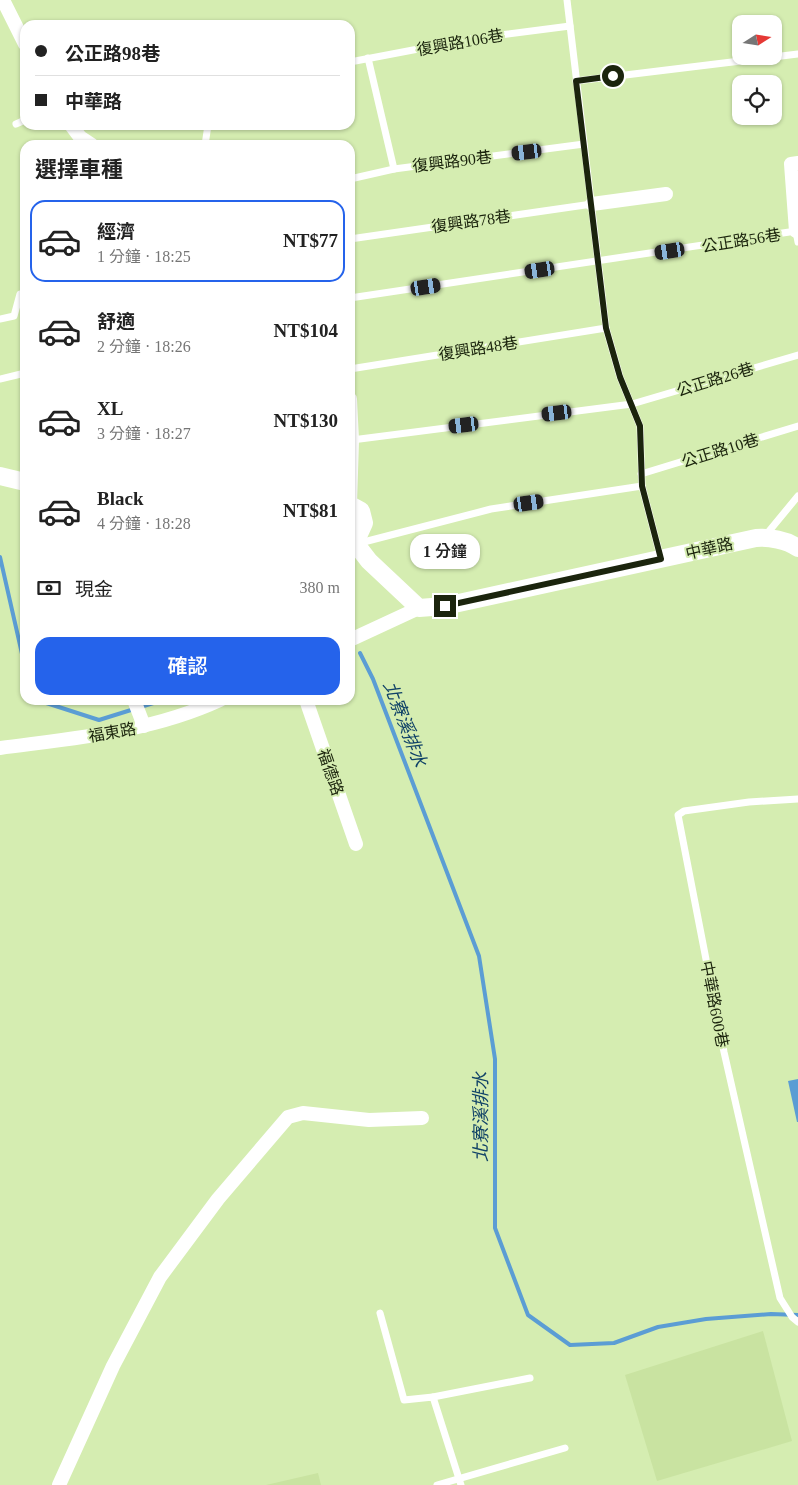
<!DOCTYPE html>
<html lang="zh-TW">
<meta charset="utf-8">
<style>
:root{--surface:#fff;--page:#f2f2f2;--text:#222;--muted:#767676;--line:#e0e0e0;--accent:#2563eb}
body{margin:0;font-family:"Times New Roman","Noto Sans TC",serif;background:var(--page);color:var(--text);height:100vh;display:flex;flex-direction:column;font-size:19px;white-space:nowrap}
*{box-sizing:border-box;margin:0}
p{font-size:16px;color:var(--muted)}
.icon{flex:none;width:28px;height:28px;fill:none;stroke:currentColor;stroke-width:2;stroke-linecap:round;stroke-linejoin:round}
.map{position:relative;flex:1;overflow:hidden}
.drawer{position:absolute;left:20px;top:140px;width:335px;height:565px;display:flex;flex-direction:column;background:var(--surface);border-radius:15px;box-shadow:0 1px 4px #0004}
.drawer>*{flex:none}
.hud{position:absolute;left:20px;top:20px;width:335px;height:110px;border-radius:15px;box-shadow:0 1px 4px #0004;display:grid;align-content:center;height:110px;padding:0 15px;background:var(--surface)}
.needle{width:32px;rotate:78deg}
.fabs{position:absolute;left:732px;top:15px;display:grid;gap:10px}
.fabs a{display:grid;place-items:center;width:50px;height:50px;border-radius:10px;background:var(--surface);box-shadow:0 1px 4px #0004;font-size:25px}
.end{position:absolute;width:22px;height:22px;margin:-11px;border:6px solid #1b240d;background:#fff;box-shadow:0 0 0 2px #fff}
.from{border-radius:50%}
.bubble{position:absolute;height:35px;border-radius:15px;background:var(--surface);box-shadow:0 1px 4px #0004;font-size:16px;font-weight:600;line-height:35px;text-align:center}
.car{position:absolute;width:15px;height:30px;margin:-15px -8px;border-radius:6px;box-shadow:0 0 4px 1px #0007;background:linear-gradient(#222 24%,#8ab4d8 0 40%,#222 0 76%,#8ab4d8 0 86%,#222 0)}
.hud b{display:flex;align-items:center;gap:18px;height:48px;font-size:19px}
.hud b+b{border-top:1px solid var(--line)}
.hud i{width:12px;height:12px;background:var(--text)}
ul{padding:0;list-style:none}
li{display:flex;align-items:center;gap:15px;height:82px;margin:0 10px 8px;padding:0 5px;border:2px solid transparent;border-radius:15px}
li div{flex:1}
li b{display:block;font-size:19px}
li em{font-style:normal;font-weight:600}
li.current{border-color:var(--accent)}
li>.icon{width:45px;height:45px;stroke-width:1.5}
h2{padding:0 15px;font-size:22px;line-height:60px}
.pay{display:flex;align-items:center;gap:12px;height:55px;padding:0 15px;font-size:19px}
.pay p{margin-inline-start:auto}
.action{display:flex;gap:10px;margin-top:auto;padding:10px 15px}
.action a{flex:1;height:58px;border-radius:15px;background:var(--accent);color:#fff;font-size:20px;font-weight:600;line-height:58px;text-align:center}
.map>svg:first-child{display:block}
.built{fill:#c9e3a1}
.water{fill:#5b9dd4}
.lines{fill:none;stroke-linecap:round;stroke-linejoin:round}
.stream{stroke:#5b9dd4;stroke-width:4}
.service{stroke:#fff;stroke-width:7}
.minor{stroke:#fff;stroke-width:14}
.tertiary{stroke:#fff;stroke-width:18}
.route{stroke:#1b240d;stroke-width:6}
.labels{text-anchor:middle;stroke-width:4;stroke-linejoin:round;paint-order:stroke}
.street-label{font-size:16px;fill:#1b240d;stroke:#d5edb1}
.water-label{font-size:18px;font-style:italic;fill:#104267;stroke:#d5edb1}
</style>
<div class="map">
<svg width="798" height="1485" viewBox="0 0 798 1485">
<rect width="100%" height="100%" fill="#d5edb1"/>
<!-- built -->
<g class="built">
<polygon points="763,1331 792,1441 657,1481 625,1375"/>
<polygon points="318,1473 321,1485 266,1485"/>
</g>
<!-- water -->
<polygon class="water" points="798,1079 798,1122 797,1122 788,1081"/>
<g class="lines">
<!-- stream -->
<g class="stream">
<polyline points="0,557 25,667"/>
<polyline points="360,653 373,679 479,956 495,1059 495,1228 528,1315 570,1345 614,1343 658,1327 706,1319 771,1314 798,1315"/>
<polyline points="37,700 99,720 163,700"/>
</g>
<!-- service -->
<g class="service">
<polyline points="567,0 606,328 620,377 640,426 642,486 661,559"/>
<polyline points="368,58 394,169"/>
<polyline points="350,62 476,38 570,26"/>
<polyline points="576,81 798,54"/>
<polyline points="16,124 25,120"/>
<polyline points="205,145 208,125"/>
<polyline points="350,179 394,169 584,144"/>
<polyline points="350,239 592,204"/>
<polyline points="350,298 796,231 798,242"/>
<polyline points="0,319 14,316 20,294"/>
<polyline points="350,369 606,328"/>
<polyline points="0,379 25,373"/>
<polyline points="352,440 632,404 798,355"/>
<polyline points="641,474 798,426"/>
<polyline points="765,536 798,496"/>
<polyline points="356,544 491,509 642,486"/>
<polyline points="798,799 749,802 684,811 678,815 724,1052 780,1298 792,1317 798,1322"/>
<polyline points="380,1313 404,1400 433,1397 461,1485"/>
<polyline points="433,1397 530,1378"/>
<polyline points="437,1485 565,1448"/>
</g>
<!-- minor -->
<g class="minor">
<polyline points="3,0 25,44"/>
<polyline points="71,125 80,137 92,145"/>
<polyline points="592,204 666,194"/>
<polyline points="796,231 791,164 798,163"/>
<polyline points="350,399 352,440 350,505"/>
<polyline points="350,640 419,608"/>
<polyline points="134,700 144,726"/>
<polyline points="306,700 356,844"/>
<path d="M0,748C75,738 151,732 220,700"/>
<polyline points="59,1485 113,1366 160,1277 218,1199 288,1117 303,1113 369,1120 422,1118"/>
</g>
<!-- tertiary -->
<g class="tertiary">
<polyline points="0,476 25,482"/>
<polyline points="350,505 361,511 364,523 359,534 350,539"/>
<path d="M352,539L369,561L419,608L445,606L756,538C769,537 787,540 798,548"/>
</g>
</g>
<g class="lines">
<!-- route -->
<polyline class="route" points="445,606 661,559 642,486 640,426 620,377 606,328 576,81 613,76"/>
</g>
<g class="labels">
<!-- street labels -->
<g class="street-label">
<text transform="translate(460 42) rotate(-10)" y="6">復興路106巷</text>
<text transform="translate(452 161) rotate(-7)" y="6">復興路90巷</text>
<text transform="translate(471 221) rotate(-8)" y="6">復興路78巷</text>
<text transform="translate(741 240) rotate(-9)" y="6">公正路56巷</text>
<text transform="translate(478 348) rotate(-9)" y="6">復興路48巷</text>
<text transform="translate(715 379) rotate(-17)" y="6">公正路26巷</text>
<text transform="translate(720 450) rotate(-17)" y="6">公正路10巷</text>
<text transform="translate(709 548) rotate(-13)" y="6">中華路</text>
<text transform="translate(112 732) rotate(-10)" y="6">福東路</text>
<text transform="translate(331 772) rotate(71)" y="6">福德路</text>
<text transform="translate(715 1004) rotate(79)" y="6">中華路600巷</text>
</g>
<!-- water labels -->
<g class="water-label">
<text transform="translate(405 724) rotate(69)" y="6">北寮溪排水</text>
<text transform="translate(481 1117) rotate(-90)" y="6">北寮溪排水</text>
</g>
</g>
</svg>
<div class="fabs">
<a><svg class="needle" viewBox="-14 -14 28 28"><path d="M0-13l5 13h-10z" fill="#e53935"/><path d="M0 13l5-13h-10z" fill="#767676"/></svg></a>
<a><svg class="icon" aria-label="locate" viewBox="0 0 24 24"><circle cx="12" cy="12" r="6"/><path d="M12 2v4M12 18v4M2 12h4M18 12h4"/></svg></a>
</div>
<i class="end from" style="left:613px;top:76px"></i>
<i class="end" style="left:445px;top:606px"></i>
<div class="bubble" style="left:410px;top:534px;width:70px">1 分鐘</div>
<i class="car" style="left:527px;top:152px;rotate:263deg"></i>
<i class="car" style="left:670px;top:251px;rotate:261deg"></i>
<i class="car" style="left:540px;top:270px;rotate:261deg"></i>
<i class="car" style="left:426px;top:287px;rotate:81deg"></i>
<i class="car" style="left:557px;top:413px;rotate:263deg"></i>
<i class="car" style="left:464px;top:425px;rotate:263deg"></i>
<i class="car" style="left:529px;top:503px;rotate:82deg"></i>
<div class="hud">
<b><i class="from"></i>公正路98巷</b>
<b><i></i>中華路</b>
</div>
<section class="drawer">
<h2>選擇車種</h2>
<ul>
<li class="current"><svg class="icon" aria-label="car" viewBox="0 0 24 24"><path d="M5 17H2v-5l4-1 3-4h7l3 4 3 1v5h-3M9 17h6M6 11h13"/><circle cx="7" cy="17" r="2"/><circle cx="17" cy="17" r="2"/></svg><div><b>經濟</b><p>1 分鐘 · 18:25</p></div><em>NT$77</em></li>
<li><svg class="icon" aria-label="car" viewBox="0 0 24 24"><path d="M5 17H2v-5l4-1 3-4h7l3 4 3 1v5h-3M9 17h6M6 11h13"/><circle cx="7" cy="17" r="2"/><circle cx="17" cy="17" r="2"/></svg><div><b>舒適</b><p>2 分鐘 · 18:26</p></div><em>NT$104</em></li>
<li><svg class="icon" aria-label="car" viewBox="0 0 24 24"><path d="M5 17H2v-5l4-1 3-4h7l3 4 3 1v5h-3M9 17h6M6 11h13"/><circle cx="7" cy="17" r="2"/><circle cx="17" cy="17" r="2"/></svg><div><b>XL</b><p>3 分鐘 · 18:27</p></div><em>NT$130</em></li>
<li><svg class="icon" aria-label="car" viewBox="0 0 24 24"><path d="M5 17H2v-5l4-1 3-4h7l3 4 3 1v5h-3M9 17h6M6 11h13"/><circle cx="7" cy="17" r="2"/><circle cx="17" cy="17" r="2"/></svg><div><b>Black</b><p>4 分鐘 · 18:28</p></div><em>NT$81</em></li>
</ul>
<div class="pay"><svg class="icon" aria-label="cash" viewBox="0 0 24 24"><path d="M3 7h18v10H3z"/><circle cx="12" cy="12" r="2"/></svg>現金<p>380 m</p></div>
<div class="action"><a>確認</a></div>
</section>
</div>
